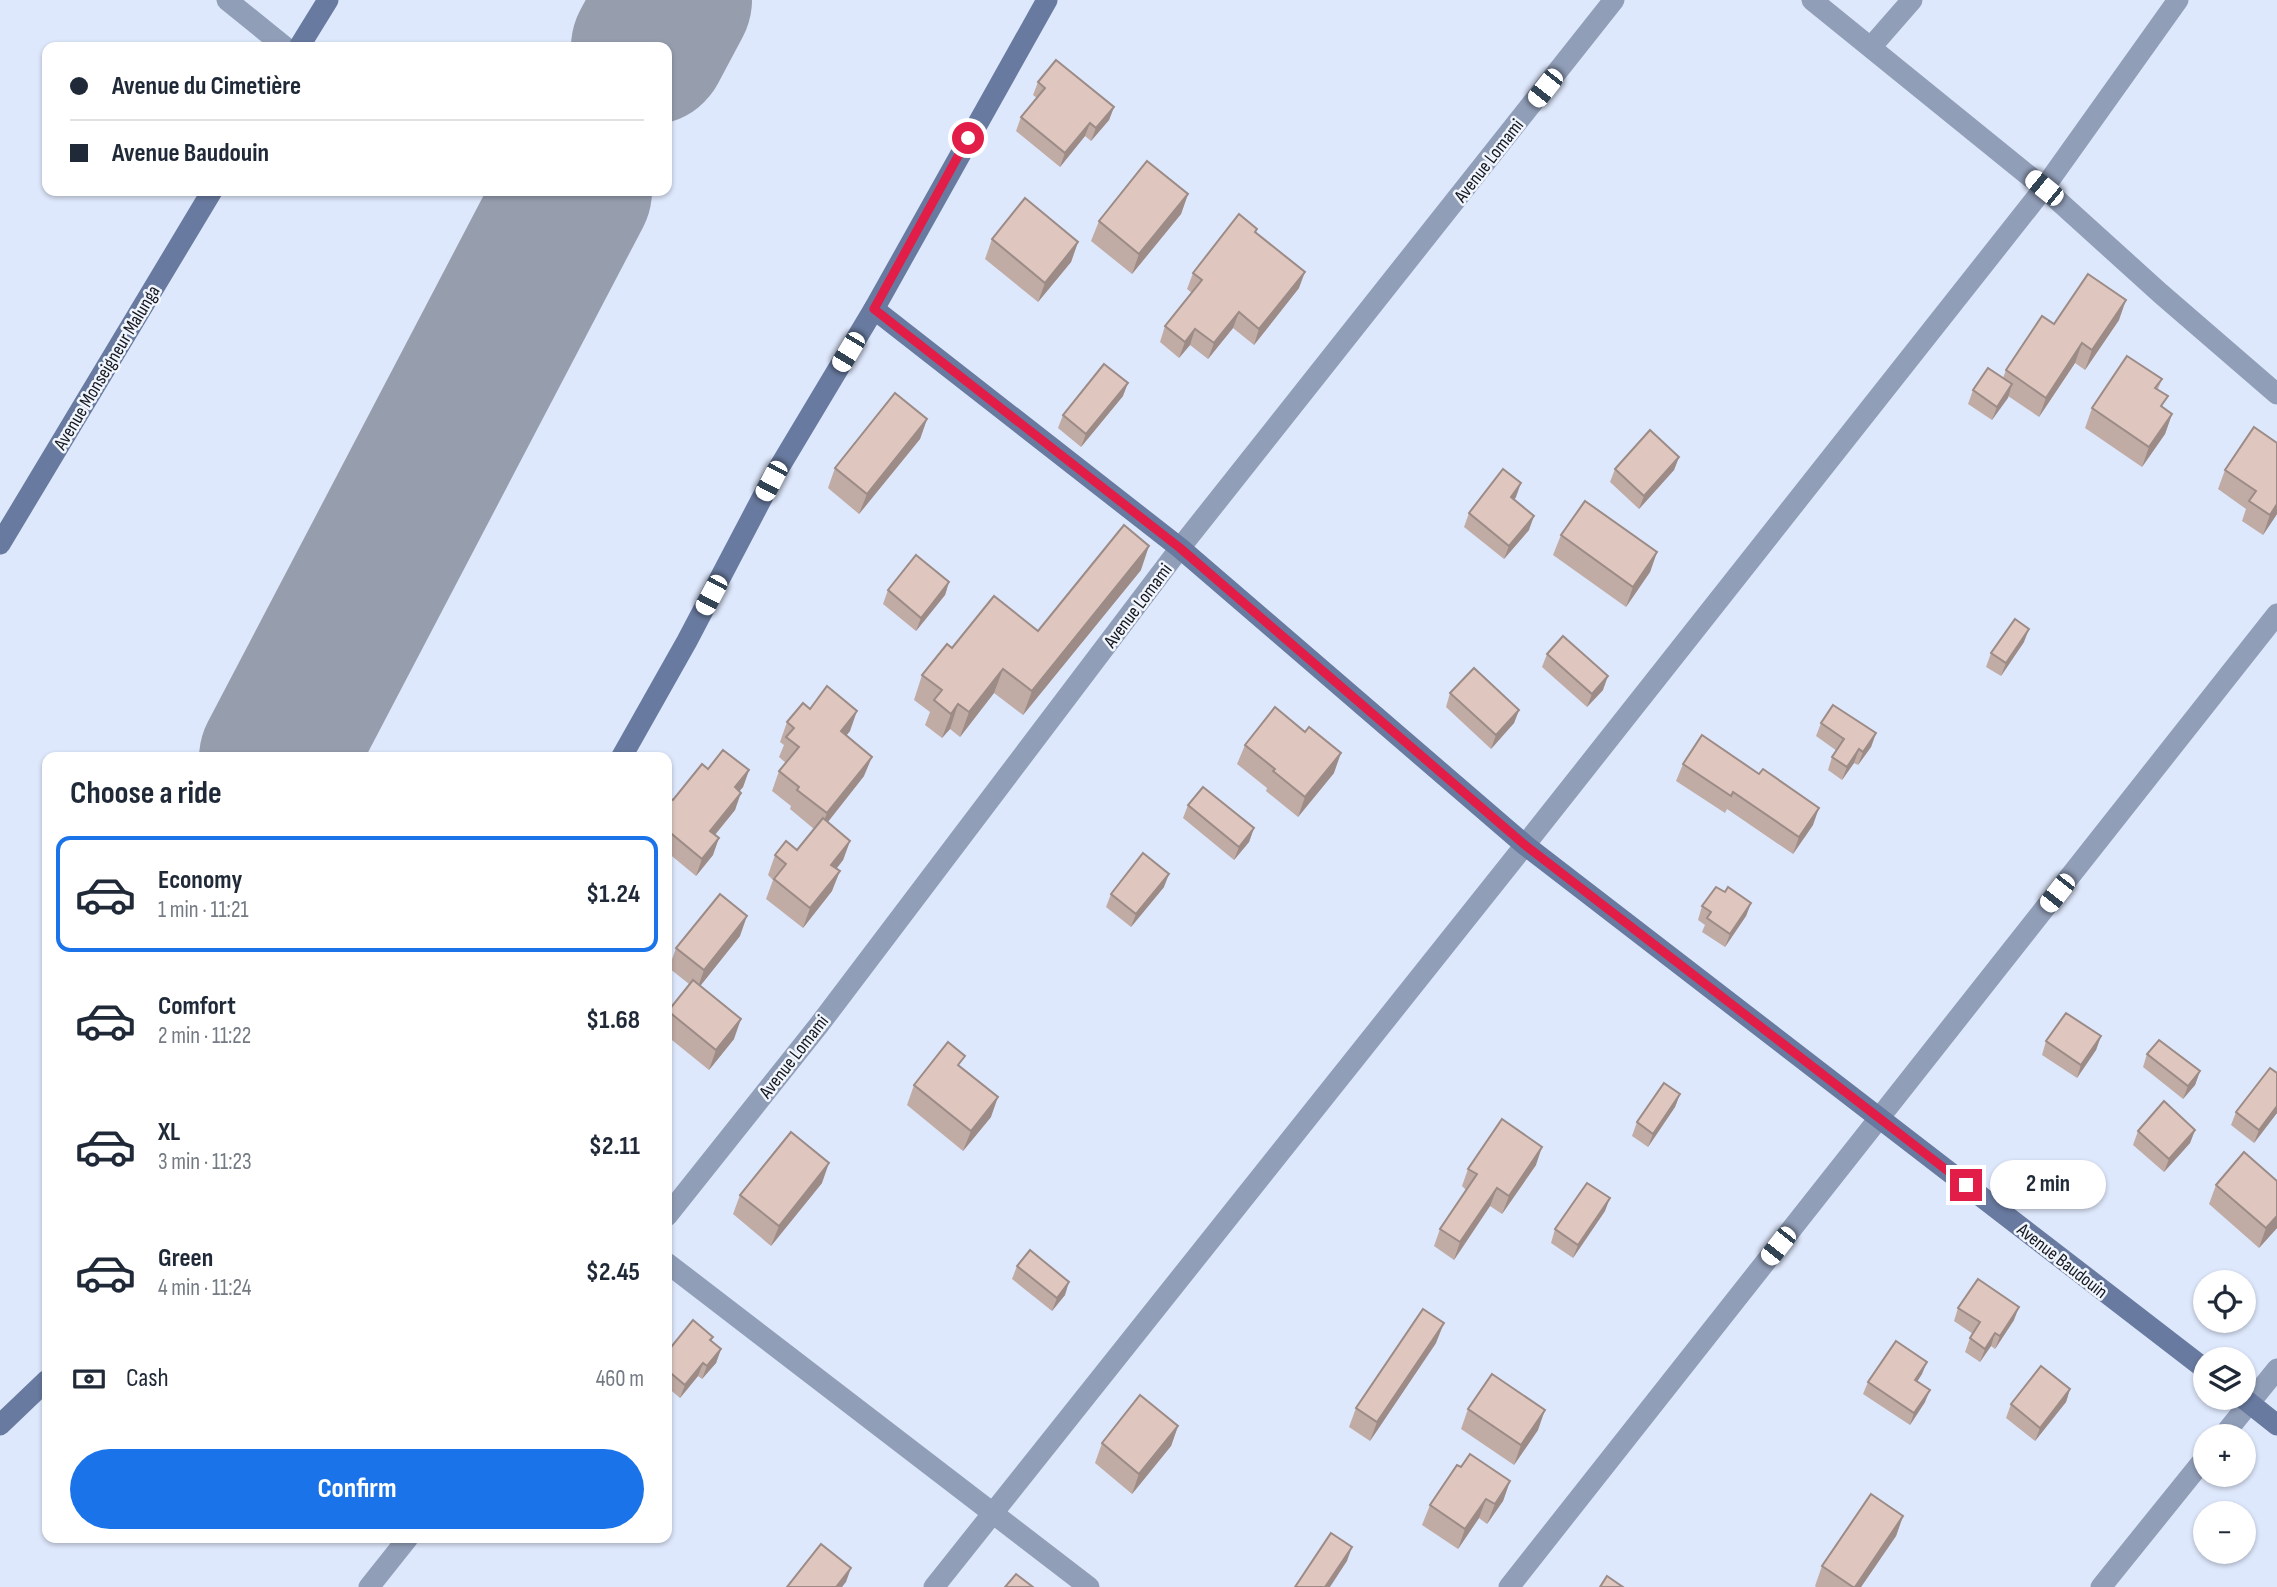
<!DOCTYPE html>
<meta charset="utf-8">
<style>
:root{--surface:#fff;--page:#f6f6f7;--text:#1f2937;--muted:#747a83;--line:#e0e1e3;--accent:#1a73e8}
body{margin:0;font-family:"Sofia Sans Condensed",sans-serif;background:var(--page);color:var(--text);height:100vh;display:flex;flex-direction:column;font-size:26px;white-space:nowrap}
*{box-sizing:border-box;margin:0}
p{font-size:23px;color:var(--muted)}
.icon{flex:none;width:38px;height:38px;fill:none;stroke:currentColor;stroke-width:2;stroke-linecap:round;stroke-linejoin:round}
.map{position:relative;flex:1;overflow:hidden}
.panel{position:absolute;left:42px;top:752px;width:630px;height:791px;display:flex;flex-direction:column;background:var(--surface);border-radius:14px;box-shadow:0 2px 5px #0004}
.panel>*{flex:none}
.guide{position:absolute;left:42px;top:42px;width:630px;height:154px;border-radius:14px;box-shadow:0 2px 5px #0004;display:grid;align-content:center;height:154px;padding:0 28px;background:var(--surface)}
.tools{position:absolute;left:2193px;top:1270px;display:grid;gap:14px}
.tools a{display:grid;place-items:center;width:63px;height:63px;border-radius:50%;background:var(--surface);box-shadow:0 2px 5px #0004;font-size:35px}
.end{position:absolute;width:32px;height:32px;margin:-16px;border:9px solid #e11d48;background:#fff;box-shadow:0 0 0 4px #fff}
.from{border-radius:50%}
.bubble{position:absolute;height:49px;border-radius:24px;background:var(--surface);box-shadow:0 2px 5px #0004;font-size:23px;font-weight:700;line-height:49px;text-align:center}
.car{position:absolute;width:21px;height:42px;margin:-21px -10px;border-radius:9px;box-shadow:0 0 5px 2px #0007;background:linear-gradient(#fff 24%,#345 0 40%,#fff 0 76%,#345 0 86%,#fff 0)}
.guide b{display:flex;align-items:center;gap:24px;height:66px;font-size:26px}
.guide b+b{border-top:2px solid var(--line)}
.guide i{width:18px;height:18px;background:var(--text)}
ul{padding:0;list-style:none}
li{display:flex;align-items:center;gap:21px;height:116px;margin:0 14px 10px;padding:0 14px;border:4px solid transparent;border-radius:14px}
li div{flex:1}
li b{display:block;font-size:26px}
li em{font-style:normal;font-weight:700}
li.on{border-color:var(--accent)}
li>.icon{width:63px;height:63px;stroke-width:1.5}
h2{padding:0 28px;font-size:32px;line-height:84px}
.pay{display:flex;align-items:center;gap:18px;height:77px;padding:0 28px;font-size:26px}
.pay p{margin-inline-start:auto}
.cta{display:flex;gap:14px;margin-top:auto;padding:14px 28px}
.cta a{flex:1;height:80px;border-radius:42px;background:var(--accent);color:#fff;font-size:28px;font-weight:700;line-height:80px;text-align:center}
.map>svg:first-child{display:block}
.lines{fill:none;stroke-linecap:round;stroke-linejoin:round}
.runway{stroke:#969eae;stroke-width:156}
.street{stroke:#919eb8;stroke-width:21}
.secondary{stroke:#687a9f;stroke-width:21}
.wall{fill:#c0aba5}
.shaded-wall{fill:#9c8b86}
.building{fill:#dfc7c0;stroke:#9c8b86;stroke-width:2}
.route{stroke:#e11d48;stroke-width:9}
.labels{text-anchor:middle;stroke-width:5;stroke-linejoin:round;paint-order:stroke}
.street-label{font-size:19px;fill:#14171e;stroke:#f1f5fd}
</style>
<div class="map">
<svg width="2277" height="1587" viewBox="0 0 2277 1587">
<rect width="100%" height="100%" fill="#dee8fc"/>
<g class="lines">
<!-- runway -->
<g class="runway">
<polyline points="649,47 674,0"/>
<polyline points="277,758 574,191"/>
</g>
<!-- street -->
<g class="street">
<polyline points="227,0 285,47"/>
<polyline points="1812,0 2044,188 2160,293 2277,394"/>
<polyline points="1871,47 1912,0"/>
<polyline points="667,1216 819,1025 1180,548 1614,0"/>
<polyline points="667,1263 1089,1587"/>
<polyline points="2222,1437 2277,1369"/>
<polyline points="369,1587 408,1538"/>
<polyline points="934,1587 1525,845 2044,188 2178,0"/>
<polyline points="1509,1587 2277,614"/>
<polyline points="2101,1587 2205,1458"/>
</g>
<!-- secondary -->
<g class="secondary">
<polyline points="299,47 328,0"/>
<polyline points="874,309 1180,548 1525,845 2205,1369"/>
<polyline points="0,544 212,191"/>
<polyline points="621,758 687,641 771,481 874,309 1047,0"/>
<polyline points="2243,1398 2277,1425"/>
<polyline points="0,1425 47,1380"/>
</g>
</g>
<!-- wall -->
<g class="wall">
<polygon points="1038,82 1114,107 1109,120 1091,141 1085,136 1060,167 1016,131 1021,117 1037,98 1033,95"/>
<polygon points="1188,194 1181,214 1132,274 1091,241 1099,221"/>
<polygon points="1256,232 1299,288 1254,345 1233,328 1208,359 1190,345 1179,358 1160,342 1165,326 1192,293 1187,289 1193,273"/>
<polygon points="992,239 1078,242 1071,262 1038,302 985,259"/>
<polygon points="2119,320 2085,370 2075,363 2039,417 2008,396 1992,420 1968,404 1973,390 2003,378 2006,370 2054,324"/>
<polygon points="2162,379 2158,389 2163,408 2172,414 2165,434 2142,467 2085,428 2092,408"/>
<polygon points="1123,396 1081,447 1058,428 1063,415"/>
<polygon points="927,419 920,439 859,514 828,488 835,468"/>
<polygon points="2254,427 2277,514 2263,535 2242,521 2246,509 2218,489 2225,470"/>
<polygon points="1679,457 1674,470 1639,509 1610,482 1615,469"/>
<polygon points="1516,497 1514,500 1529,530 1504,559 1464,527 1469,513"/>
<polygon points="1561,535 1657,552 1650,572 1626,607 1553,555"/>
<polygon points="1141,570 1023,715 994,693 960,737 950,729 942,738 925,725 930,712 914,700 922,675 952,648 1038,631"/>
<polygon points="949,582 945,595 916,631 883,604 888,590"/>
<polygon points="2024,642 2001,676 1986,667 1991,653"/>
<polygon points="1547,654 1603,690 1587,707 1542,667"/>
<polygon points="1450,693 1519,710 1514,723 1491,749 1446,707"/>
<polygon points="787,722 850,731 846,736 864,776 828,822 850,841 843,860 836,869 832,891 803,928 766,899 773,880 768,875 775,855 797,850 814,829 790,809 791,806 772,791 779,771 786,763 779,757 784,745 780,742"/>
<polygon points="1821,723 1876,733 1871,747 1858,765 1854,763 1842,780 1828,770 1832,757 1837,751 1816,736"/>
<polygon points="1245,745 1334,773 1298,817 1266,791 1267,788 1237,764"/>
<polygon points="1683,764 1813,825 1793,854 1727,809 1725,813 1676,781"/>
<polygon points="708,769 749,770 743,787 739,791 735,810 715,835 713,855 696,876 667,852 667,796 673,800"/>
<polygon points="1188,805 1254,828 1249,842 1234,860 1183,818"/>
<polygon points="1164,887 1131,927 1106,907 1111,894"/>
<polygon points="1725,892 1751,903 1746,916 1725,947 1702,932 1705,925 1698,920 1702,906"/>
<polygon points="740,936 700,986 734,1039 709,1070 667,1036 668,1011 689,984 669,968 676,948"/>
<polygon points="2101,1036 2096,1050 2077,1078 2042,1055 2046,1041"/>
<polygon points="2147,1054 2200,1071 2195,1085 2183,1099 2143,1067"/>
<polygon points="961,1067 991,1117 963,1151 907,1105 914,1085"/>
<polygon points="1680,1094 1675,1107 1648,1147 1632,1136 1637,1122"/>
<polygon points="2236,1112 2277,1113 2254,1143 2231,1125"/>
<polygon points="2195,1130 2190,1143 2164,1172 2133,1145 2138,1131"/>
<polygon points="1536,1165 1502,1214 1490,1206 1454,1260 1434,1246 1440,1229 1466,1190 1462,1186 1468,1169"/>
<polygon points="822,1183 771,1246 733,1214 740,1195"/>
<polygon points="2216,1185 2277,1228 2259,1248 2209,1204"/>
<polygon points="1605,1211 1573,1258 1551,1243 1555,1229"/>
<polygon points="1017,1266 1065,1295 1052,1311 1012,1279"/>
<polygon points="1958,1308 2014,1320 1995,1349 1991,1346 1980,1362 1965,1352 1970,1338 1973,1334 1954,1321"/>
<polygon points="713,1337 711,1341 721,1349 716,1363 702,1379 698,1376 680,1398 667,1387 667,1352"/>
<polygon points="1436,1343 1370,1441 1349,1427 1356,1408"/>
<polygon points="1922,1374 1917,1382 1925,1402 1910,1425 1863,1394 1868,1382"/>
<polygon points="2070,1389 2066,1402 2035,1441 2006,1418 2011,1404"/>
<polygon points="1468,1409 1538,1430 1514,1465 1461,1429"/>
<polygon points="1178,1426 1171,1446 1132,1494 1095,1463 1102,1443"/>
<polygon points="1461,1467 1510,1481 1503,1501 1487,1524 1479,1518 1458,1549 1422,1525 1430,1505"/>
<polygon points="1903,1516 1896,1536 1861,1587 1816,1587 1815,1586 1822,1566"/>
</g>
<!-- shaded-wall -->
<g class="shaded-wall">
<polygon points="1114,107 1109,120 1091,141 1096,128"/>
<polygon points="1090,123 1085,136 1060,167 1065,153"/>
<polygon points="1188,194 1181,214 1132,274 1139,254"/>
<polygon points="1078,242 1071,262 1038,302 1045,283"/>
<polygon points="1305,272 1299,288 1254,345 1259,329"/>
<polygon points="2126,300 2119,320 2085,370 2092,350"/>
<polygon points="1239,312 1233,328 1208,359 1214,343"/>
<polygon points="1195,329 1190,345 1179,358 1185,342"/>
<polygon points="2082,343 2075,363 2039,417 2046,398"/>
<polygon points="1128,383 1123,396 1081,447 1086,434"/>
<polygon points="2012,384 2008,398 1992,420 1997,407"/>
<polygon points="2172,414 2165,434 2142,467 2149,447"/>
<polygon points="927,419 920,439 859,514 867,494"/>
<polygon points="1679,457 1674,470 1639,509 1644,496"/>
<polygon points="1521,483 1516,497 1506,511 1511,497"/>
<polygon points="2277,504 2277,514 2263,535 2270,515"/>
<polygon points="1534,516 1529,530 1504,559 1509,546"/>
<polygon points="1149,546 1141,570 1023,715 1032,691"/>
<polygon points="1657,552 1650,572 1626,607 1633,587"/>
<polygon points="949,582 945,595 916,631 921,618"/>
<polygon points="2029,629 2024,642 2001,676 2006,663"/>
<polygon points="1003,669 994,693 960,737 969,712"/>
<polygon points="1608,676 1603,690 1587,707 1592,694"/>
<polygon points="958,704 950,729 942,738 951,714"/>
<polygon points="1519,710 1514,723 1491,749 1496,735"/>
<polygon points="857,711 850,731 833,751 841,731"/>
<polygon points="1876,733 1871,747 1858,765 1863,752"/>
<polygon points="1859,749 1854,763 1842,780 1847,767"/>
<polygon points="1341,753 1334,773 1298,817 1305,797"/>
<polygon points="872,757 864,776 819,833 827,813"/>
<polygon points="749,770 743,787 729,804 735,787"/>
<polygon points="741,793 735,810 704,848 710,831"/>
<polygon points="1819,808 1813,825 1793,854 1799,837"/>
<polygon points="1254,828 1249,842 1234,860 1239,847"/>
<polygon points="719,838 713,855 696,876 702,859"/>
<polygon points="850,841 843,860 824,885 831,865"/>
<polygon points="840,871 832,891 803,928 810,908"/>
<polygon points="1169,874 1164,887 1131,927 1136,914"/>
<polygon points="1751,903 1746,916 1725,947 1730,934"/>
<polygon points="747,916 740,936 697,990 704,970"/>
<polygon points="741,1019 734,1039 709,1070 716,1050"/>
<polygon points="2101,1036 2096,1050 2077,1078 2081,1065"/>
<polygon points="2200,1071 2195,1085 2183,1099 2188,1086"/>
<polygon points="1680,1094 1675,1107 1648,1147 1653,1134"/>
<polygon points="998,1097 991,1117 963,1151 971,1131"/>
<polygon points="2277,1106 2277,1113 2254,1143 2259,1130"/>
<polygon points="2195,1130 2190,1143 2164,1172 2169,1159"/>
<polygon points="1542,1147 1536,1165 1502,1214 1509,1196"/>
<polygon points="829,1163 822,1183 771,1246 779,1226"/>
<polygon points="1497,1188 1490,1206 1454,1260 1460,1242"/>
<polygon points="1610,1198 1605,1211 1573,1258 1578,1245"/>
<polygon points="2277,1216 2277,1228 2259,1248 2266,1228"/>
<polygon points="1069,1282 1065,1295 1052,1311 1057,1298"/>
<polygon points="2019,1307 2014,1320 1995,1349 2000,1336"/>
<polygon points="1444,1323 1436,1343 1370,1441 1377,1422"/>
<polygon points="1995,1333 1991,1346 1980,1362 1985,1349"/>
<polygon points="721,1349 716,1363 702,1379 707,1366"/>
<polygon points="1927,1362 1922,1374 1910,1392 1915,1380"/>
<polygon points="703,1363 698,1376 680,1398 685,1385"/>
<polygon points="2070,1389 2066,1402 2035,1441 2040,1428"/>
<polygon points="1930,1390 1925,1402 1910,1425 1914,1413"/>
<polygon points="1545,1410 1538,1430 1514,1465 1521,1445"/>
<polygon points="1178,1426 1171,1446 1132,1494 1139,1474"/>
<polygon points="1510,1481 1503,1501 1487,1524 1495,1504"/>
<polygon points="1486,1499 1479,1518 1458,1549 1465,1529"/>
<polygon points="1903,1516 1896,1536 1861,1587 1855,1587"/>
<polygon points="1352,1547 1347,1561 1330,1587 1325,1587"/>
<polygon points="851,1568 846,1582 842,1587 836,1587"/>
</g>
<!-- building -->
<g class="building">
<polygon points="1056,60 1114,107 1096,128 1090,123 1065,153 1021,117 1045,88 1038,82"/>
<polygon points="1147,161 1188,194 1139,254 1099,221"/>
<polygon points="1025,198 1078,242 1045,283 992,239"/>
<polygon points="1239,214 1257,229 1255,232 1305,272 1259,329 1239,312 1214,343 1195,329 1185,342 1165,326 1202,280 1193,273"/>
<polygon points="2088,274 2126,300 2092,350 2082,343 2046,398 2006,370 2042,316 2054,324"/>
<polygon points="2127,356 2162,379 2155,388 2168,396 2161,406 2172,414 2149,447 2092,408"/>
<polygon points="1104,364 1128,383 1086,434 1063,415"/>
<polygon points="1988,368 2012,384 1997,407 1973,390"/>
<polygon points="895,393 927,419 867,494 835,468"/>
<polygon points="2254,427 2277,443 2277,504 2270,515 2249,501 2256,491 2225,470"/>
<polygon points="1650,430 1679,457 1644,496 1615,469"/>
<polygon points="1503,469 1521,483 1511,497 1534,516 1509,546 1469,513"/>
<polygon points="1585,501 1657,552 1633,587 1561,535"/>
<polygon points="1124,525 1149,546 1032,691 1003,669 969,712 958,704 951,714 934,700 942,690 922,675 947,644 952,648 994,596 1038,631"/>
<polygon points="916,555 949,582 921,618 888,590"/>
<polygon points="2015,619 2029,629 2006,663 1991,653"/>
<polygon points="1563,636 1608,676 1592,694 1547,654"/>
<polygon points="1474,668 1519,710 1496,735 1450,693"/>
<polygon points="827,686 857,711 841,731 872,757 827,813 797,790 799,787 779,771 799,747 786,737 794,728 787,722 803,703 810,709"/>
<polygon points="1833,705 1876,733 1863,752 1859,749 1847,767 1832,757 1844,739 1821,723"/>
<polygon points="1275,707 1305,732 1309,727 1341,753 1305,797 1273,771 1275,769 1245,745"/>
<polygon points="1702,735 1759,774 1763,769 1819,808 1799,837 1733,792 1731,796 1683,764"/>
<polygon points="723,750 749,770 735,787 741,793 710,831 719,838 702,859 667,830 667,796 673,800 702,764 708,769"/>
<polygon points="1203,787 1254,828 1239,847 1188,805"/>
<polygon points="823,818 850,841 831,865 840,871 810,908 774,879 786,864 775,855 786,841 797,850"/>
<polygon points="1143,853 1169,874 1136,914 1111,894"/>
<polygon points="1716,887 1725,892 1728,887 1751,903 1730,934 1707,918 1711,912 1702,906"/>
<polygon points="720,894 747,916 704,970 676,948"/>
<polygon points="693,980 741,1019 716,1050 668,1011"/>
<polygon points="2066,1013 2101,1036 2081,1065 2046,1041"/>
<polygon points="2159,1040 2200,1071 2188,1086 2147,1054"/>
<polygon points="948,1042 965,1056 958,1065 998,1097 971,1131 914,1085"/>
<polygon points="2270,1068 2277,1073 2277,1106 2259,1130 2236,1112"/>
<polygon points="1664,1083 1680,1094 1653,1134 1637,1122"/>
<polygon points="2164,1101 2195,1130 2169,1159 2138,1131"/>
<polygon points="1502,1119 1542,1147 1509,1196 1497,1188 1460,1242 1440,1229 1477,1174 1468,1169"/>
<polygon points="791,1132 829,1163 779,1226 740,1195"/>
<polygon points="2244,1152 2277,1181 2277,1216 2266,1228 2216,1185"/>
<polygon points="1587,1183 1610,1198 1578,1245 1555,1229"/>
<polygon points="1030,1250 1069,1282 1057,1298 1017,1266"/>
<polygon points="1978,1279 2019,1307 2000,1336 1995,1333 1985,1349 1970,1338 1980,1322 1958,1308"/>
<polygon points="1423,1309 1444,1323 1377,1422 1356,1408"/>
<polygon points="693,1320 713,1337 710,1340 721,1349 707,1366 703,1363 685,1385 667,1370 667,1352"/>
<polygon points="1896,1341 1927,1362 1915,1380 1930,1390 1914,1413 1868,1382"/>
<polygon points="2041,1366 2070,1389 2040,1428 2011,1404"/>
<polygon points="1492,1374 1545,1410 1521,1445 1468,1409"/>
<polygon points="1140,1395 1178,1426 1139,1474 1102,1443"/>
<polygon points="1470,1454 1510,1481 1495,1504 1486,1499 1465,1529 1430,1505 1457,1465 1461,1467"/>
<polygon points="1871,1494 1903,1516 1855,1587 1853,1587 1822,1566"/>
<polygon points="1331,1533 1352,1547 1325,1587 1295,1587"/>
<polygon points="821,1544 851,1568 836,1587 787,1587"/>
<polygon points="1016,1574 1033,1587 1005,1587"/>
<polygon points="1607,1576 1623,1587 1600,1587"/>
</g>
<g class="lines">
<!-- route -->
<polyline class="route" points="968,138 874,309 1180,548 1525,845 1966,1185"/>
</g>
<g class="labels">
<!-- street labels -->
<g class="street-label">
<text transform="translate(1488 160) rotate(-52)" y="7">Avenue Lomami</text>
<text transform="translate(106 367) rotate(-59)" y="7">Avenue Monseigneur Malunga</text>
<text transform="translate(1137 605) rotate(-53)" y="7">Avenue Lomami</text>
<text transform="translate(793 1056) rotate(-52)" y="7">Avenue Lomami</text>
<text transform="translate(2063 1260) rotate(38)" y="7">Avenue Baudouin</text>
</g>
</g>
</svg>
<div class="tools">
<a><svg class="icon" aria-label="locate" viewBox="0 0 24 24"><circle cx="12" cy="12" r="6"/><path d="M12 2v4M12 18v4M2 12h4M18 12h4"/></svg></a>
<a><svg class="icon" aria-label="layers" viewBox="0 0 24 24"><path d="M12 4l9 5-9 5-9-5zM3 14l9 5 9-5"/></svg></a>
<a>+</a>
<a>−</a>
</div>
<i class="end from" style="left:968px;top:138px"></i>
<i class="end" style="left:1966px;top:1185px"></i>
<div class="bubble" style="left:1990px;top:1160px;width:116px">2 min</div>
<i class="car" style="left:1545px;top:88px;rotate:218deg"></i>
<i class="car" style="left:2044px;top:188px;rotate:309deg"></i>
<i class="car" style="left:848px;top:352px;rotate:211deg"></i>
<i class="car" style="left:771px;top:481px;rotate:208deg"></i>
<i class="car" style="left:711px;top:595px;rotate:208deg"></i>
<i class="car" style="left:2057px;top:893px;rotate:218deg"></i>
<i class="car" style="left:1778px;top:1246px;rotate:218deg"></i>
<div class="guide">
<b><i class="from"></i>Avenue du Cimetière</b>
<b><i></i>Avenue Baudouin</b>
</div>
<section class="panel">
<h2>Choose a ride</h2>
<ul>
<li class="on"><svg class="icon" aria-label="car" viewBox="0 0 24 24"><path d="M5 17H2v-5l4-1 3-4h7l3 4 3 1v5h-3M9 17h6M6 11h13"/><circle cx="7" cy="17" r="2"/><circle cx="17" cy="17" r="2"/></svg><div><b>Economy</b><p>1 min · 11:21</p></div><em>$1.24</em></li>
<li><svg class="icon" aria-label="car" viewBox="0 0 24 24"><path d="M5 17H2v-5l4-1 3-4h7l3 4 3 1v5h-3M9 17h6M6 11h13"/><circle cx="7" cy="17" r="2"/><circle cx="17" cy="17" r="2"/></svg><div><b>Comfort</b><p>2 min · 11:22</p></div><em>$1.68</em></li>
<li><svg class="icon" aria-label="car" viewBox="0 0 24 24"><path d="M5 17H2v-5l4-1 3-4h7l3 4 3 1v5h-3M9 17h6M6 11h13"/><circle cx="7" cy="17" r="2"/><circle cx="17" cy="17" r="2"/></svg><div><b>XL</b><p>3 min · 11:23</p></div><em>$2.11</em></li>
<li><svg class="icon" aria-label="car" viewBox="0 0 24 24"><path d="M5 17H2v-5l4-1 3-4h7l3 4 3 1v5h-3M9 17h6M6 11h13"/><circle cx="7" cy="17" r="2"/><circle cx="17" cy="17" r="2"/></svg><div><b>Green</b><p>4 min · 11:24</p></div><em>$2.45</em></li>
</ul>
<div class="pay"><svg class="icon" aria-label="cash" viewBox="0 0 24 24"><path d="M3 7h18v10H3z"/><circle cx="12" cy="12" r="2"/></svg>Cash<p>460 m</p></div>
<div class="cta"><a>Confirm</a></div>
</section>
</div>
